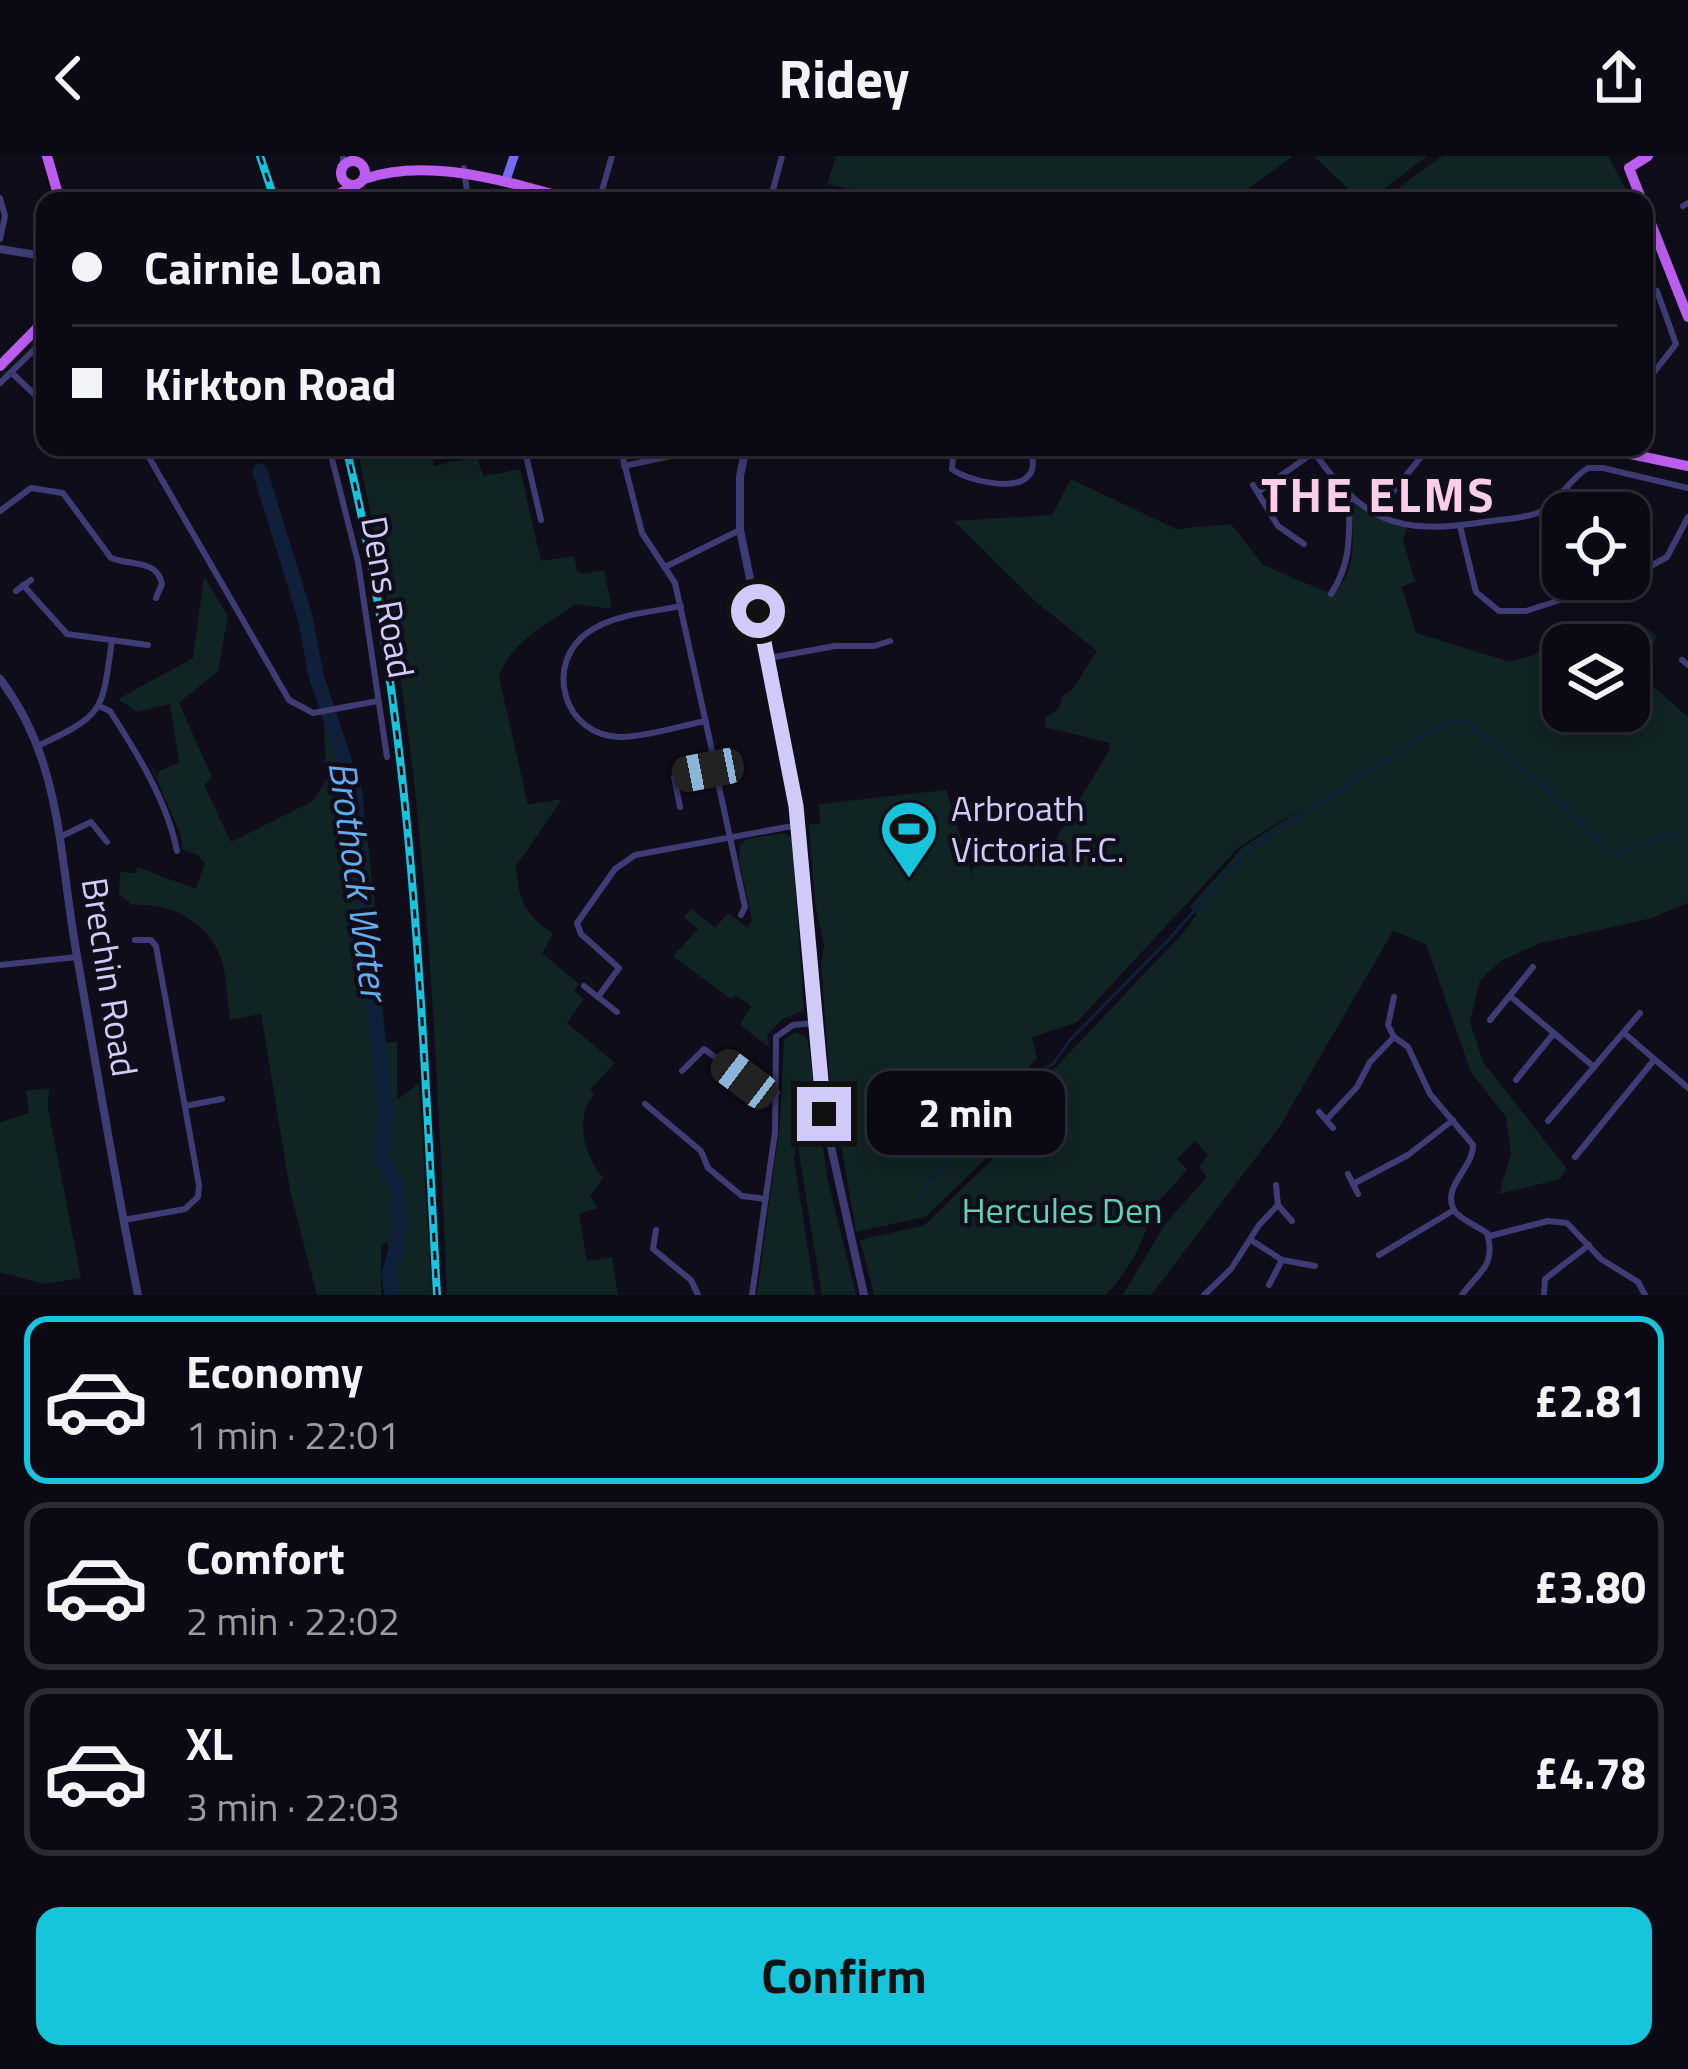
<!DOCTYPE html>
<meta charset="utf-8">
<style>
:root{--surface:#0b0a14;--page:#14131d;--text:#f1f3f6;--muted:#9a9aa0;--line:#2b2b34;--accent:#16c4db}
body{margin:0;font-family:"Titillium Web",sans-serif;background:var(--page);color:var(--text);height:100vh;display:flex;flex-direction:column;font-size:45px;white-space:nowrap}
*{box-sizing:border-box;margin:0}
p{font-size:39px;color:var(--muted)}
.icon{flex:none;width:66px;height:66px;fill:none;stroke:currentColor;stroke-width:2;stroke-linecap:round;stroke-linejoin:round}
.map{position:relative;height:1139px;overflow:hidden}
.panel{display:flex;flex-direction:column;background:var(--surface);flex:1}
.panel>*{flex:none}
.guide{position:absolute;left:36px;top:36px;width:1617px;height:264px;border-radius:24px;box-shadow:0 6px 18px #0003,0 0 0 3px var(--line);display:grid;align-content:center;height:264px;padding:0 36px;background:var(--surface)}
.tools{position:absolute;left:1542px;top:336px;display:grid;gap:24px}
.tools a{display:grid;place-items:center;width:108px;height:108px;border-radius:24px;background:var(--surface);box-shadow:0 6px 18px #0003,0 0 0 3px var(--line);font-size:60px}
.end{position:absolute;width:54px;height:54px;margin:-27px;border:15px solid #d1cbfa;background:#111;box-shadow:0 0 0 6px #111}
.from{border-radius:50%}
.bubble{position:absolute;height:84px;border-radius:24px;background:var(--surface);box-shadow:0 6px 18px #0003,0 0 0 3px var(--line);font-size:39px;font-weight:700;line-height:84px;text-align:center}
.car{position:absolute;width:36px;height:72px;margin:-36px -18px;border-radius:15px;box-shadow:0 0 9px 3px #0007;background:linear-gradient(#222 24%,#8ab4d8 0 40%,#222 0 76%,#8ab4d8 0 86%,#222 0)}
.guide b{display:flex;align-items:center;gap:42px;height:114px;font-size:45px}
.guide b+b{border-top:3px solid var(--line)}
.guide i{width:30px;height:30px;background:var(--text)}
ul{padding:21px 0 0;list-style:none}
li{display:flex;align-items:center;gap:36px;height:168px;margin:0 24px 18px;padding:0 12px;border:6px solid var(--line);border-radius:24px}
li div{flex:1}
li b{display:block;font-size:45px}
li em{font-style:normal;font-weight:700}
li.selected{border-color:var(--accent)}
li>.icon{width:108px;height:108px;stroke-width:1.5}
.primary-button{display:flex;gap:24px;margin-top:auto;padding:24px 36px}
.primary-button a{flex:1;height:138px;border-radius:24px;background:var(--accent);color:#111;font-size:48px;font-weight:700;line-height:138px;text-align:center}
header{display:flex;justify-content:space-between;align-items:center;height:156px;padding:0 36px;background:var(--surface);font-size:54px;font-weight:700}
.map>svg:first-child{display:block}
.green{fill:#102423}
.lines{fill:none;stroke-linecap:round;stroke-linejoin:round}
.stream{stroke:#10203b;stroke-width:3}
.river{stroke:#10203b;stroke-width:15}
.minor{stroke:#3f3c75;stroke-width:6}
.tertiary{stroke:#3f3c75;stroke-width:8}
.secondary{stroke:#716cf0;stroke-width:9}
.primary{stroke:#bb5def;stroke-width:10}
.rail-casing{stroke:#16c4db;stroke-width:8}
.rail{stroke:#0f0d1a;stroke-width:3;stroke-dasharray:9;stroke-linecap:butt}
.route{stroke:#d1cbfa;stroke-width:15}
.labels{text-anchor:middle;stroke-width:9;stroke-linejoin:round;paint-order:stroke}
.street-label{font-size:36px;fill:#d1cbfa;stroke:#0f0d1a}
.poi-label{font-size:36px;fill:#d1cbfa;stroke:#0f0d1a;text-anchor:start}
.park-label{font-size:36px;fill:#60d1b7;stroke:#0f0d1a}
.water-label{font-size:39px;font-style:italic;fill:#63acef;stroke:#0f0d1a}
.district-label{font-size:48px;font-weight:bold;letter-spacing:3px;fill:#facde9;stroke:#0f0d1a}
</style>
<header><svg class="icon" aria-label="back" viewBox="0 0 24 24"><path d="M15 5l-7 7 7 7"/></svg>Ridey<svg class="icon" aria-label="share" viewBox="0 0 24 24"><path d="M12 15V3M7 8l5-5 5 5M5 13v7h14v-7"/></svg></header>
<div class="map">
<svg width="1688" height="1139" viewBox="0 0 1688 1139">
<rect width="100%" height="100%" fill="#0f0d1a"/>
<!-- green -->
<g class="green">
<polygon points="836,0 1293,0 1232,45 907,45 827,28"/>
<polygon points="1314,0 1427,0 1368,45 1361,45"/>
<polygon points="1442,0 1608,0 1632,45 1381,45"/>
<path d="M357,291H429L434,310L477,300L483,320L520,313L541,405L574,400L577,415L583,418L604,414L612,453L576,448C548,467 509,487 499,521L528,649L562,643L516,710C519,746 524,756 553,778L542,797L579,828L574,835L584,843L567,867L615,907L590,934L594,938C574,961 584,1000 603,1022L590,1040L598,1052L579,1058L587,1105L612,1101L618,1139H447C440,977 433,815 417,653C405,531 382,411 357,291Z"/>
<path d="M1071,323L1176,373L1231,368L1263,409L1331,438C1361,415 1351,378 1352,345L1377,361L1407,372L1403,385L1415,425L1402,431L1416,477L1510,506L1563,490V555H1629V489H1565L1638,466L1657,480L1637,516L1688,561V747L1652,762L1541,787L1502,804L1480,824L1470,866L1483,906L1567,1013L1560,1023L1499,1038L1511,998L1506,961L1471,916L1426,788L1393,775L1280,970L1151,1139H1123L1165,1068L1207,1021L1199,1011L1208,999L1195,985L1177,1003L1187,1014L1148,1057C1149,1083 1124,1120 1106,1139H874L860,1084L925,1069L1024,972L1047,943L1035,921L1055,912L1184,776L1197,758L1190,751L1243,691L1314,645L1239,691L1077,866L1032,881L1037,902L1027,913L1039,940L993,996L925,1061L856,1076L829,918L821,806L824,789L815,747L809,668H820L819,648L946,634L973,721L972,712L1051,691L1110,593V587L1045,571L1046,561L1059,553L1062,540L1072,534L1097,495L1034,444L954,365L1052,359Z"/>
<path d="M204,421L228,460L218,515L179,547L212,621L204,629L231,686L313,645L326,624L324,565L337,561L352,609H359L379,786L385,887L397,885V944L419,927L432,1139H396L387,1085L381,1091V1139H317L291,1039L261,858L230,864C227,844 227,815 219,797C203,762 167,746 132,749L119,738L120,716L136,717L137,711L196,733L205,707L199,700L182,693L181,679L149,606L158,621L159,615L179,606L170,548L137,556L118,543L193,502Z"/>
<polygon points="784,677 792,682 804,854 781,864 767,879 770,892 740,869 751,850 735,839 731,843 673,800 698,773 684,761 691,753 715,772 728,757 748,772 752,763 739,704 740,689 747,683"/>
<polygon points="795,876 806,880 808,887 827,1021 856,1139 822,1139 797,985 794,1003 815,1139 757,1139 780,967 784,884"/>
<polygon points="49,932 48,952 81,1122 45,1128 0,1116 0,966 29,957 26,935"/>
</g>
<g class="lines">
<!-- stream -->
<g class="stream">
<polyline points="1311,653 1437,571 1453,565 1468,566 1553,640 1609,696 1622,697 1665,678 1688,683"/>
<polyline points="1036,917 1053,908 1070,884 1172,780 1244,697 1305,656"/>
<path d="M915,1048C936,1013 996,944 1028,921"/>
</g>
<!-- river -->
<polyline class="river" points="260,315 305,461 316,519 355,637 362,740 386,953 382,1005 398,1032 400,1077 389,1120 392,1139"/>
<!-- minor -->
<g class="minor">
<polyline points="343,0 343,10"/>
<polyline points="352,0 356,5"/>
<polyline points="464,12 468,45"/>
<polyline points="1288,40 1290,45"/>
<polyline points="0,42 5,60 0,83"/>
<polyline points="599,45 612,0"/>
<polyline points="770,45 782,0"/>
<polyline points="1683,50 1688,47"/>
<polyline points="1644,129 1657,135 1676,188 1644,229"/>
<polyline points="11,216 36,240"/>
<polyline points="0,227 45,183"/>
<polyline points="143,291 289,544 313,557 378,545"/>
<polyline points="329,291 358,406 387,601"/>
<polyline points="524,291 541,364"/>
<polyline points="620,291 642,377 675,427 713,599"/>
<path d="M954,291L952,313C965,324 1015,336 1028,320C1036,313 1032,301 1031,291"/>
<path d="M1310,291C1363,365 1394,380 1484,366C1502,363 1524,363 1540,356C1559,346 1569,323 1588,312H1603L1688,332"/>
<polyline points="100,293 102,291"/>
<polyline points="624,310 713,291"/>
<polyline points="1253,329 1278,370 1304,388"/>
<polyline points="1258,336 1314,296"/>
<path d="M0,355L31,332L63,337L111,402C131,410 157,403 162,428L156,442"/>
<polyline points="1375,358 1429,291"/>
<polyline points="1460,370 1476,436 1499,455 1526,455 1625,423"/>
<polyline points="665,411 740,374"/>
<polyline points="1629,422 1667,401 1688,361"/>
<polyline points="23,429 67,478 148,489"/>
<polyline points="16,435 31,424"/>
<path d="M1331,438C1353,404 1348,379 1350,341"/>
<path d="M681,450C652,456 615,458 590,475C542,506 563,582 622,581C649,580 679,570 706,565"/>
<polyline points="769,502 835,490 874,490 890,485"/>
<polyline points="1682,504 1688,509"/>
<path d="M101,551L110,555C137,597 167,645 177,695"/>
<path d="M38,590C105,558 102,556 112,484"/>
<polyline points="713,603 745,751 741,759"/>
<polyline points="680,651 674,621 715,612"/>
<polyline points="62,680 91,666 107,686"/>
<polyline points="0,809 77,801"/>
<polyline points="584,830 617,856"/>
<polyline points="1510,840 1594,911"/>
<polyline points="598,841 619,812 581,778 577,767 615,713 635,699 798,669"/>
<polyline points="1394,841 1388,869 1394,881"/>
<polyline points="1490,864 1533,811"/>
<polyline points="1624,877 1688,932"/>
<path d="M1394,881L1408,891L1430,938L1473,989C1474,1011 1441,1031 1454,1054C1459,1063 1479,1071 1487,1077C1497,1111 1477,1117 1462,1139"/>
<polyline points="682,915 704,893 758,933 777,937"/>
<polyline points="1516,924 1554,877"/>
<polyline points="645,948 701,995 708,1012 742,1040 766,1043"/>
<polyline points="185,950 222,943"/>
<polyline points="1319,956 1333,972"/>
<polyline points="1328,962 1357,931 1370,906 1394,881"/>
<polyline points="1548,965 1640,857"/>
<polyline points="1575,1001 1654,904"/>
<polyline points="1348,1018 1358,1038"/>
<polyline points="1353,1028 1408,999 1453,964"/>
<polyline points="1276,1029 1278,1049 1292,1065"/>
<polyline points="124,1064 185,1053 198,1041 199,1029 156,790 151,784 135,784"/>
<polyline points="656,1074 653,1093 691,1124 698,1139"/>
<polyline points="1490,1080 1548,1065 1567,1067 1601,1103 1638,1126 1645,1139"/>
<polyline points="1251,1084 1282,1104 1315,1110"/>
<polyline points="1379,1099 1454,1054"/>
<polyline points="1269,1129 1282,1104"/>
<polyline points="752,1139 775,976 776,881 793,869 814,867"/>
<polyline points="1204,1139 1231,1113 1259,1069 1278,1049"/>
<polyline points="1544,1139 1545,1123 1589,1089"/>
</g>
<!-- tertiary -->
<g class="tertiary">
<polyline points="0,93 43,100"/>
<polyline points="746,291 740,320 740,374 795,642 824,959 864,1139"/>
<path d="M0,523C62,604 59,699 76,794C96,909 115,1024 138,1139"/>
</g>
<!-- secondary -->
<polyline class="secondary" points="506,24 514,0"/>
<!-- primary -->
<g class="primary">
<polyline points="47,0 60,45"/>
<polyline points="1648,0 1629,12 1688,161"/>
<circle cx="353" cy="17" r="12"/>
<path d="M364,23C430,0 511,27 577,45"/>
<polyline points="325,45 356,29"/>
<polyline points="45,98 45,101"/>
<polyline points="0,210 45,164"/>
<polyline points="1597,291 1688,310"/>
</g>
<defs>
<g id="rail">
<polyline points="260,0 275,45"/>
<path d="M346,291C414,570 421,854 437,1139"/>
</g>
</defs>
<!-- rail casing -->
<use href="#rail" class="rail-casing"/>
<!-- rail -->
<use href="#rail" class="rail"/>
</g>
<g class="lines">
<!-- route -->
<polyline class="route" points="758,455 796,650 824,958"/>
</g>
<!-- icons -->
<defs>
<symbol id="stadium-pin" viewBox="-11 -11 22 30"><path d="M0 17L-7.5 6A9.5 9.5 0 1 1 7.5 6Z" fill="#16c4db" stroke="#0f0d1a"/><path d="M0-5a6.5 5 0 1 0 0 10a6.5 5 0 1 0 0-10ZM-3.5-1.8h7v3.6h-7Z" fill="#111"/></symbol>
</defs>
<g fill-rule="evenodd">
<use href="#stadium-pin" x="876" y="640" width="66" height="90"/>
</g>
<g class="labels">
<!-- street labels -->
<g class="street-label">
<text transform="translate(388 441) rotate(80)" y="13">Dens Road</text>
<text transform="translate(110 821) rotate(81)" y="13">Brechin Road</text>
</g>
<!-- poi labels -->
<g class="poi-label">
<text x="951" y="665">Arbroath<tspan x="951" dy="41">Victoria F.C.</tspan></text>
</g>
<!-- park labels -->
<g class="park-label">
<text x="1062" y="1067">Hercules Den</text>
</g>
<!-- water labels -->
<g class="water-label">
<text transform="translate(359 724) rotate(82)" y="14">Brothock Water</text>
</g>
<!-- district labels -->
<g class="district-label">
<text x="1379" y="356">THE ELMS</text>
</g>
</g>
</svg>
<div class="tools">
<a><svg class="icon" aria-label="locate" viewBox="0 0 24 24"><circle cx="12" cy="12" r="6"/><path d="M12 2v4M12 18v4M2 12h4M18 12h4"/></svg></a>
<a><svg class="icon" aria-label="layers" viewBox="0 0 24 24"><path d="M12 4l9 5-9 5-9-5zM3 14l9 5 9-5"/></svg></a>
</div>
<i class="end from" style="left:758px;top:455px"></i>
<i class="end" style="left:824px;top:958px"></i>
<div class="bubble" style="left:867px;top:915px;width:198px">2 min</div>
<i class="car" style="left:708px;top:614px;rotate:259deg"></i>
<i class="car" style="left:744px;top:923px;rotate:307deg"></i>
<div class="guide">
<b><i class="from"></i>Cairnie Loan</b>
<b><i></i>Kirkton Road</b>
</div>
</div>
<section class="panel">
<ul>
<li class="selected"><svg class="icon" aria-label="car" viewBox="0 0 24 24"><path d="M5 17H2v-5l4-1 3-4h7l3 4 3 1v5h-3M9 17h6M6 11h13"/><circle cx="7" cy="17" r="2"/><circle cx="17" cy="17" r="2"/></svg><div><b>Economy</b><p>1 min · 22:01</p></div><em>£2.81</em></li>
<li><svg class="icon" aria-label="car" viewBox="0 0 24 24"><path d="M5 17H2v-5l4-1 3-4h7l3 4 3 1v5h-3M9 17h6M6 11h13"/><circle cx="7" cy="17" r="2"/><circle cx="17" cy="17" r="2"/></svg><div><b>Comfort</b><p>2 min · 22:02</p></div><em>£3.80</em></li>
<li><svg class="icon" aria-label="car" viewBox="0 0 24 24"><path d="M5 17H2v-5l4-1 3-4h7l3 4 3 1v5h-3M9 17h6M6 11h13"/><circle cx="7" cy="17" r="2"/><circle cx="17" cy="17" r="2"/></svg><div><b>XL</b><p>3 min · 22:03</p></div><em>£4.78</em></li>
</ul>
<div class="primary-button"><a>Confirm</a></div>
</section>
